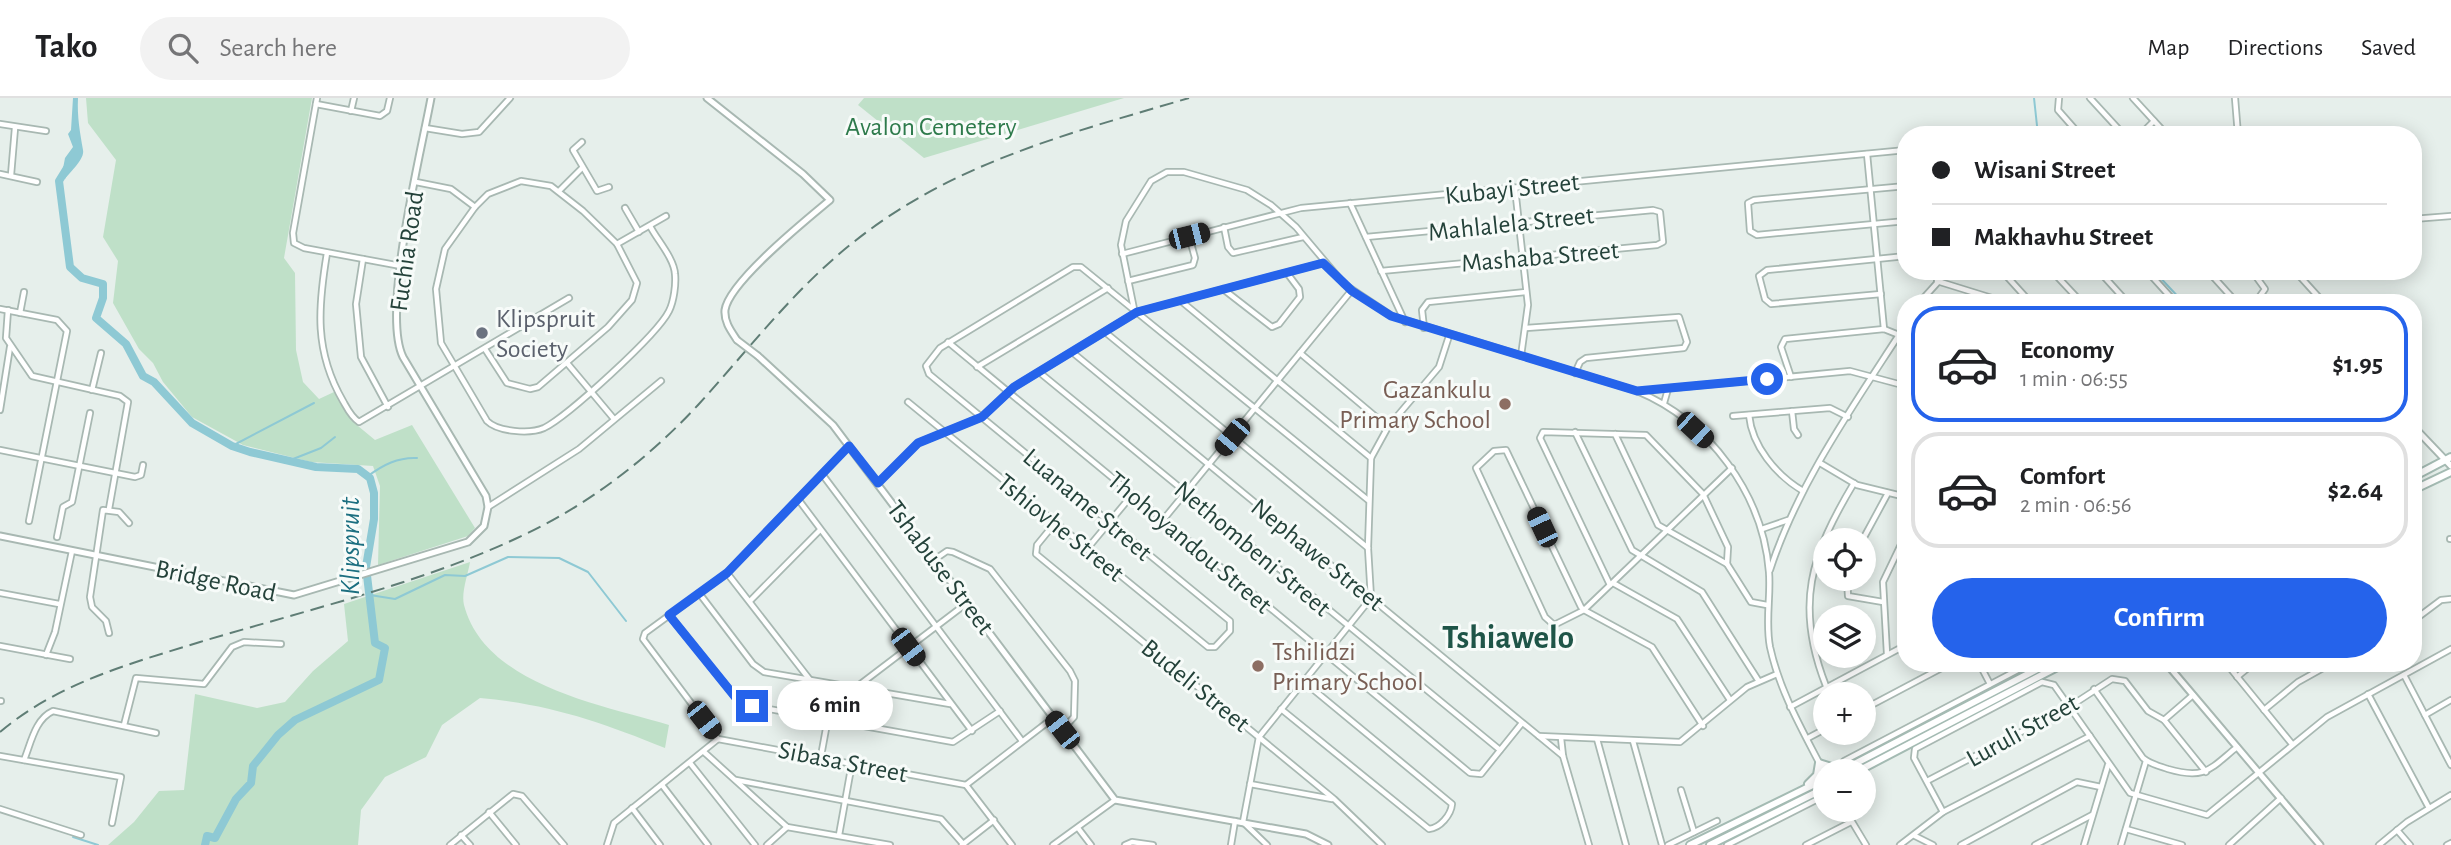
<!DOCTYPE html>
<meta charset="utf-8">
<style>
:root{--surface:#fff;--page:#f2f2f2;--text:#202124;--muted:#757577;--line:#e0e0e0;--accent:#2563eb}
body{margin:0;font-family:"Alegreya Sans",sans-serif;background:var(--page);color:var(--text);height:100vh;display:flex;flex-direction:column;font-size:26px;white-space:nowrap}
*{box-sizing:border-box;margin:0}
p{font-size:23px;color:var(--muted)}
.icon{flex:none;width:38px;height:38px;fill:none;stroke:currentColor;stroke-width:2;stroke-linecap:round;stroke-linejoin:round}
.map{position:relative;flex:1;overflow:hidden}
.details{position:absolute;left:1897px;top:196px;width:525px;height:378px;display:flex;flex-direction:column;background:var(--surface);border-radius:28px;box-shadow:0 4px 18px #0003}
.details>*{flex:none}
.top-card{position:absolute;left:1897px;top:28px;width:525px;height:154px;border-radius:28px;box-shadow:0 4px 18px #0003;display:grid;align-content:center;height:154px;padding:0 35px;background:var(--surface)}
.controls{position:absolute;left:1813px;top:430px;display:grid;gap:14px}
.controls a{display:grid;place-items:center;width:63px;height:63px;border-radius:50%;background:var(--surface);box-shadow:0 4px 18px #0003;font-size:35px}
.end{position:absolute;width:32px;height:32px;margin:-16px;border:9px solid #2563eb;background:#fff;box-shadow:0 0 0 4px #fff}
.from{border-radius:50%}
.bubble{position:absolute;height:49px;border-radius:24px;background:var(--surface);box-shadow:0 4px 18px #0003;font-size:23px;font-weight:700;line-height:49px;text-align:center}
.car{position:absolute;width:21px;height:42px;margin:-21px -10px;border-radius:9px;box-shadow:0 0 5px 2px #0007;background:linear-gradient(#222 24%,#8ab4d8 0 40%,#222 0 76%,#8ab4d8 0 86%,#222 0)}
.top-card b{display:flex;align-items:center;gap:24px;height:66px;font-size:26px}
.top-card b+b{border-top:2px solid var(--line)}
.top-card i{width:18px;height:18px;background:var(--text)}
ul{padding:12px 0 0;list-style:none}
li{display:flex;align-items:center;gap:21px;height:116px;margin:0 14px 10px;padding:0 21px;border:4px solid var(--line);border-radius:28px}
li div{flex:1}
li b{display:block;font-size:26px}
li em{font-style:normal;font-weight:700}
li.active{border-color:var(--accent)}
li>.icon{width:63px;height:63px;stroke-width:1.5}
.primary-button{display:flex;gap:14px;margin-top:auto;padding:14px 35px}
.primary-button a{flex:1;height:80px;border-radius:42px;background:var(--accent);color:#fff;font-size:28px;font-weight:700;line-height:80px;text-align:center}
header{display:flex;align-items:center;gap:42px;box-sizing:border-box;height:98px;padding:0 35px;background:var(--surface);border-bottom:2px solid var(--line)}
header strong{font-size:33px}
nav{display:flex;gap:38px;margin-inline-start:auto;font-size:24px}
.search{width:490px;height:63px;background:var(--page);display:flex;align-items:center;gap:18px;box-sizing:border-box;padding:0 24px;border-radius:38px;color:var(--muted);font-size:26px}
.map>svg:first-child{display:block}
.green{fill:#bfe0c8}
.water{fill:#8ec9d4}
.lines{fill:none;stroke-linecap:round;stroke-linejoin:round}
.stream{stroke:#8ec9d4;stroke-width:2}
.river{stroke:#8ec9d4;stroke-width:8}
.minor-casing{stroke:#a8b8b2;stroke-width:8}
.tertiary-casing{stroke:#a8b8b2;stroke-width:9}
.secondary-casing{stroke:#a4bbb3;stroke-width:10}
.minor{stroke:#fff;stroke-width:4.5}
.tertiary{stroke:#fff;stroke-width:5}
.secondary{stroke:#fff;stroke-width:6}
.rail{stroke:#5f7d75;stroke-width:2;stroke-dasharray:14 7;stroke-linecap:butt}
.tertiary-bridge-casing{stroke:#a8b8b2;stroke-width:9;stroke-linecap:butt}
.tertiary-bridge{stroke:#fff;stroke-width:5}
.route{stroke:#2563eb;stroke-width:9}
.worship-dot{fill:#6b7280;stroke:#f7fbf9;stroke-width:2.5}
.education-dot{fill:#8d6e63;stroke:#f7fbf9;stroke-width:2.5}
.labels{text-anchor:middle;stroke-width:6;stroke-linejoin:round;paint-order:stroke}
.park-label{font-size:26px;fill:#2d7a4b;stroke:#f7fbf9}
.street-label{font-size:26px;fill:#24423a;stroke:#f7fbf9}
.worship-label{font-size:26px;fill:#5b616d;stroke:#f7fbf9;text-anchor:start}
.education-label{font-size:26px;fill:#785e54;stroke:#f7fbf9;text-anchor:end}
.water-label{font-size:28px;font-style:italic;fill:#1c6f80;stroke:#f7fbf9}
.district-label{font-size:33px;font-weight:bold;fill:#1f5548;stroke:#f7fbf9}
</style>
<header>
<strong>Tako</strong>
<div class="search"><svg class="icon" aria-label="search" viewBox="0 0 24 24"><circle cx="10" cy="10" r="6"/><path d="M15 15l6 6"/></svg>Search here</div>
<nav><a>Map</a><a>Directions</a><a>Saved</a></nav>
</header>
<div class="map">
<svg width="2451" height="747" viewBox="0 0 2451 747">
<rect width="100%" height="100%" fill="#e6efeb"/>
<!-- green -->
<g class="green">
<polygon points="86,0 312,0 284,160 295,175 296,252 303,284 319,301 334,294 352,323 375,342 412,327 475,430 468,438 378,467 380,388 373,368 311,364 243,347 192,319 163,284 153,265 139,251 113,205 118,163 103,139 116,62 88,25"/>
<polygon points="864,0 1124,0 924,60 858,7"/>
<path d="M470,464C468,476 461,495 464,507C485,587 601,607 669,627L665,650C601,624 549,606 480,600L442,627L426,659L385,679L361,712L358,747H108L134,724L159,693L184,692L195,596L257,610L285,604L313,573L348,543L344,506Z"/>
</g>
<!-- water -->
<path class="water" d="M73,0H78C77,19 80,34 83,52C85,61 70,74 65,81L62,76L65,60L73,49L68,36L71,32Z"/>
<g class="lines">
<!-- stream -->
<g class="stream">
<polyline points="2034,0 2038,37"/>
<polyline points="2154,173 2183,204"/>
<polyline points="232,348 314,305"/>
<polyline points="288,363 321,350 335,339"/>
<path d="M368,378C383,367 398,359 417,360"/>
<polyline points="370,497 395,501 445,477 465,478 508,459 559,460 588,474 626,523"/>
<polyline points="73,739 98,747"/>
</g>
<!-- river -->
<polyline class="river" points="67,70 59,83 70,169 82,180 103,186 103,200 96,220 126,246 143,278 154,284 192,325 232,348 250,354 316,369 358,371 370,380 374,395 374,421 366,469 375,545 385,550 379,582 295,622 278,637 253,668 251,685 236,701 215,740 207,738 205,747"/>
<defs>
<g id="minor">
<polyline points="317,0 293,135 294,145 304,150 401,168"/>
<polyline points="2059,0 2058,12 2080,37"/>
<polyline points="2090,0 2124,37"/>
<polyline points="2133,0 2167,37"/>
<polyline points="2235,0 2238,37"/>
<polyline points="316,6 380,18 387,13 390,0"/>
<polyline points="351,13 354,0"/>
<polyline points="0,26 46,33"/>
<polyline points="425,30 462,36 479,34 510,0"/>
<polyline points="2140,37 2154,23"/>
<polyline points="582,44 573,52 597,93 609,89"/>
<polyline points="1867,56 1884,231"/>
<polyline points="0,76 37,84"/>
<polyline points="11,77 15,30"/>
<polyline points="416,84 451,91 475,109"/>
<polyline points="1906,88 1754,102 1748,105 1750,133 1757,137 1906,123"/>
<polyline points="1515,90 1528,207 1521,258"/>
<polyline points="559,93 582,70"/>
<polyline points="1350,105 1405,224"/>
<polyline points="625,110 639,134"/>
<polyline points="2413,121 2451,118"/>
<polyline points="1224,129 1228,149 1233,155 1303,139"/>
<polyline points="1366,139 1653,112 1660,114 1663,144 1657,147 1381,173"/>
<polyline points="617,146 666,118"/>
<path d="M327,155C318,209 314,253 343,303C347,310 351,319 359,324L569,200"/>
<polyline points="1122,156 1301,110 1906,52"/>
<polyline points="363,161 356,206 361,259 388,309"/>
<polyline points="2002,173 2031,205"/>
<polyline points="2052,173 2082,205"/>
<polyline points="2099,173 2128,205"/>
<polyline points="2147,173 2176,205"/>
<polyline points="2208,173 2237,205"/>
<polyline points="2252,173 2265,191 2255,205"/>
<polyline points="2295,173 2324,205"/>
<polyline points="1128,183 1193,167 1195,160 1189,138"/>
<polyline points="1937,183 2008,205"/>
<polyline points="1223,191 1272,229 1279,226 1300,199 1299,191 1287,175"/>
<polyline points="1881,196 1771,206 1765,201 1759,178 1767,172 1906,158"/>
<polyline points="1181,203 1371,360"/>
<polyline points="1919,205 1948,173"/>
<polyline points="0,211 57,222 67,233 29,423"/>
<path d="M1134,211L1121,147L1126,123L1151,83L1167,74H1184L1247,92L1271,107L1296,129L1344,186L1392,218L1637,293C1709,323 1763,396 1769,474C1771,499 1765,523 1770,549C1780,595 1804,635 1825,676"/>
<polyline points="8,212 6,240 32,278 120,298 128,304 109,411"/>
<polyline points="20,215 24,194"/>
<polyline points="1424,230 1422,212 1428,204 1526,194"/>
<polyline points="1526,230 1679,219 1687,244 1684,250 1586,260 1580,264 1575,275"/>
<polyline points="1105,234 1368,450"/>
<polyline points="948,244 1470,675 1481,676 1522,625"/>
<path d="M485,251L507,285L530,291L538,289L608,229L632,202L637,185L617,146L583,113L551,88L521,83L488,96L475,109L445,151L436,191L441,245L487,323C498,334 530,336 544,330C568,318 657,237 669,213C674,203 676,186 675,176C674,160 657,142 650,128"/>
<polyline points="1072,254 1563,658"/>
<polyline points="1300,255 1388,329"/>
<polyline points="567,265 614,321"/>
<polyline points="977,269 1108,190"/>
<polyline points="1039,274 1500,652"/>
<polyline points="1791,279 1781,249 1785,241 1884,231 1899,237"/>
<polyline points="92,292 101,255"/>
<polyline points="1641,293 1850,273 1906,288"/>
<polyline points="908,304 1208,549 1215,549 1230,533 1230,523 929,276 926,268 940,250 1073,169 1081,169 1368,402"/>
<polyline points="1664,305 1668,291"/>
<polyline points="0,312 10,249"/>
<polyline points="1792,313 1794,331 1798,337"/>
<path d="M1749,317C1752,348 1776,377 1803,393"/>
<polyline points="1733,318 1830,310 1848,319"/>
<polyline points="1575,334 1632,452 1702,494 1758,582"/>
<polyline points="1615,336 1658,427 1727,466"/>
<polyline points="849,348 727,475 645,535 643,541 718,641 966,687 1012,747"/>
<polyline points="0,352 135,379 141,377 143,367"/>
<polyline points="1820,365 1857,387 1906,399"/>
<polyline points="822,376 1022,643"/>
<polyline points="878,385 918,345 982,319 1014,289 1137,214 1323,165"/>
<polyline points="798,401 972,633"/>
<polyline points="488,409 579,351 661,283"/>
<polyline points="1163,422 1351,193"/>
<polyline points="1055,425 1037,447 1036,456 1334,701 1382,747"/>
<polyline points="1762,431 1788,422"/>
<polyline points="57,439 63,409 72,404 90,315"/>
<polyline points="2450,441 2451,441"/>
<polyline points="1862,443 1888,395"/>
<polyline points="1087,451 1132,397"/>
<polyline points="2413,460 2413,466"/>
<polyline points="934,462 947,453 953,454 990,471 1070,573 1075,583 1074,619 1062,632"/>
<path d="M1770,472C1799,383 1856,304 1906,226"/>
<polyline points="727,475 810,582"/>
<polyline points="1847,481 1848,498 1883,504"/>
<polyline points="1613,485 1677,521 1730,602"/>
<polyline points="1610,487 1540,340 1543,334 1646,337 1703,396 1728,449 1727,466 1751,504 1767,507"/>
<polyline points="0,495 59,506"/>
<polyline points="699,495 753,566 764,574 950,606"/>
<polyline points="750,503 820,432"/>
<polyline points="669,517 736,600 747,607 953,644 1000,613"/>
<polyline points="2413,523 2441,502 2451,501"/>
<polyline points="109,535 106,523 92,509 90,499 103,412 119,414 129,425"/>
<polyline points="0,548 70,561"/>
<polyline points="1887,556 1883,484 1906,436"/>
<polyline points="46,557 55,534 72,453"/>
<polyline points="1979,565 1990,586"/>
<polyline points="2226,565 2292,646"/>
<polyline points="2404,577 2451,667"/>
<polyline points="2237,579 2254,565"/>
<path d="M1826,588C1794,507 1811,457 1854,385"/>
<polyline points="854,591 967,505"/>
<path d="M2094,591L2143,660C2150,666 2159,668 2168,671C2205,682 2210,671 2237,649"/>
<polyline points="2368,596 2429,710"/>
<polyline points="0,603 1,603"/>
<polyline points="1790,609 1906,547"/>
<path d="M1281,611L1429,731C1440,730 1451,717 1452,706L1303,583"/>
<polyline points="1864,611 1951,565"/>
<polyline points="2264,612 2298,584 2332,565"/>
<polyline points="2425,617 2451,602"/>
<polyline points="2164,622 2206,674"/>
<polyline points="124,627 136,580 204,586 232,549 244,544 281,546"/>
<polyline points="1703,628 1652,549 1584,512 1581,509 1506,352 1494,353 1476,370 1545,519 1554,527 1584,512 1732,370"/>
<polyline points="1539,638 1680,644 1747,589 1777,576"/>
<polyline points="1561,640 1563,658 1589,747"/>
<polyline points="1808,640 1825,631"/>
<polyline points="1597,641 1626,747"/>
<polyline points="1633,643 1662,747"/>
<polyline points="704,654 787,729 890,747"/>
<polyline points="0,658 121,679 112,725"/>
<polyline points="821,658 834,587"/>
<path d="M24,662C31,645 35,621 53,613L156,635"/>
<polyline points="1844,663 2031,565"/>
<polyline points="690,665 755,747"/>
<polyline points="736,682 941,721 964,747"/>
<polyline points="1927,683 2069,609 2112,581 2125,583 2148,613 2164,622 2193,597"/>
<polyline points="1250,686 1332,701"/>
<polyline points="662,687 708,747"/>
<polyline points="966,687 1053,620"/>
<polyline points="1681,692 1694,734"/>
<polyline points="632,710 660,747"/>
<polyline points="0,711 81,737"/>
<polyline points="1845,712 1866,747"/>
<polyline points="489,714 516,747"/>
<polyline points="1943,714 1914,660 1915,651 2042,584 2054,587 2130,695 2207,717 2327,619 2451,551"/>
<polyline points="1078,730 1091,747"/>
<polyline points="2126,731 2182,747"/>
<polyline points="2397,732 2410,747"/>
<polyline points="461,737 470,747"/>
<polyline points="839,737 852,665"/>
<polyline points="1915,738 1933,747"/>
<polyline points="450,747 513,696 522,698 564,747"/>
<polyline points="607,747 614,725 718,641"/>
<polyline points="767,747 787,729"/>
<polyline points="962,747 994,722"/>
<polyline points="1053,747 1115,702"/>
<polyline points="1125,747 1132,744 1153,747"/>
<polyline points="1231,747 1235,723"/>
<polyline points="1267,747 1243,724 1259,639 1371,500 1368,450 1371,360 1388,329 1439,269 1449,238"/>
<polyline points="1668,747 1717,723"/>
<polyline points="1727,747 1820,700"/>
<polyline points="1806,747 1851,724"/>
<polyline points="1900,747 1943,714 2090,638"/>
<polyline points="1961,747 2077,684 2101,689"/>
<polyline points="2035,747 2092,717"/>
<polyline points="2084,747 2108,667"/>
<polyline points="2121,747 2146,663"/>
<polyline points="2229,747 2281,700"/>
<polyline points="2379,747 2407,724 2451,697"/>
<polyline points="2447,747 2451,745"/>
</g>
<g id="tertiary">
<path d="M707,0L803,76L830,102C806,122 729,184 725,212C724,224 731,233 737,242"/>
<polyline points="758,258 833,327 1115,702 1306,736 1328,747"/>
<polyline points="2413,328 2451,368"/>
<path d="M0,438L294,497L468,444L484,428L488,409L486,398L403,259C381,214 421,55 431,0"/>
<polyline points="2166,565 2320,747"/>
</g>
<g id="secondary">
<polyline points="2413,379 2451,359"/>
<polyline points="2413,392 2451,374"/>
<polyline points="1839,674 2049,565"/>
<polyline points="1856,674 2065,565"/>
<polyline points="1808,686 1817,677 1819,665 1841,672"/>
<polyline points="1690,747 1825,681"/>
<polyline points="1710,747 1825,690"/>
</g>
</defs>
<!-- minor casing -->
<use href="#minor" class="minor-casing"/>
<!-- tertiary casing -->
<use href="#tertiary" class="tertiary-casing"/>
<!-- secondary casing -->
<use href="#secondary" class="secondary-casing"/>
<!-- minor -->
<use href="#minor" class="minor"/>
<!-- tertiary -->
<use href="#tertiary" class="tertiary"/>
<!-- secondary -->
<use href="#secondary" class="secondary"/>
<!-- rail -->
<path class="rail" d="M0,634C58,585 129,566 200,544C303,513 418,486 515,441C584,410 646,363 698,307C749,251 795,190 855,143C954,64 1071,35 1189,0"/>
<defs>
<polyline id="tertiary-bridge" points="737,242 758,258"/>
</defs>
<!-- tertiary-bridge casing -->
<use href="#tertiary-bridge" class="tertiary-bridge-casing"/>
<!-- tertiary-bridge -->
<use href="#tertiary-bridge" class="tertiary-bridge"/>
</g>
<g class="lines">
<!-- route -->
<polyline class="route" points="752,608 736,600 669,517 727,475 849,348 878,385 918,345 982,319 1014,289 1137,214 1323,165 1352,193 1391,218 1637,293 1767,281"/>
</g>
<!-- markers -->
<circle class="worship-dot" cx="482" cy="235" r="7"/>
<g class="education-dot">
<circle cx="1505" cy="306" r="7"/>
<circle cx="1258" cy="568" r="7"/>
</g>
<g class="labels">
<!-- park labels -->
<g class="park-label">
<text x="931" y="37">Avalon Cemetery</text>
</g>
<!-- street labels -->
<g class="street-label">
<text transform="translate(1512 90) rotate(-6)" y="9">Kubayi Street</text>
<text transform="translate(1511 125) rotate(-6)" y="9">Mahlalela Street</text>
<text transform="translate(406 153) rotate(-82)" y="9">Fuchia Road</text>
<text transform="translate(1540 158) rotate(-5)" y="9">Mashaba Street</text>
<text transform="translate(1088 406) rotate(40)" y="9">Luaname Street</text>
<text transform="translate(1061 429) rotate(39)" y="9">Tshiovhe Street</text>
<text transform="translate(1190 444) rotate(40)" y="9">Thohoyandou Street</text>
<text transform="translate(1253 450) rotate(40)" y="9">Nethombeni Street</text>
<text transform="translate(1318 456) rotate(39)" y="9">Nephawe Street</text>
<text transform="translate(941 469) rotate(53)" y="9">Tshabuse Street</text>
<text transform="translate(216 482) rotate(12)" y="9">Bridge Road</text>
<text transform="translate(1196 587) rotate(39)" y="9">Budeli Street</text>
<text transform="translate(2022 632) rotate(-29)" y="9">Luruli Street</text>
<text transform="translate(843 663) rotate(11)" y="9">Sibasa Street</text>
</g>
<!-- worship labels -->
<g class="worship-label">
<text x="496" y="229">Klipspruit<tspan x="496" dy="30">Society</tspan></text>
</g>
<!-- education labels -->
<g class="education-label">
<text x="1491" y="300">Gazankulu<tspan x="1491" dy="30">Primary School</tspan></text>
<text x="1272" y="562" text-anchor="start">Tshilidzi<tspan x="1272" dy="30">Primary School</tspan></text>
</g>
<!-- water labels -->
<g class="water-label">
<text transform="translate(349 448) rotate(-90)" y="10">Klipspruit</text>
</g>
<!-- district labels -->
<g class="district-label">
<text x="1508" y="550">Tshiawelo</text>
</g>
</g>
</svg>
<div class="controls">
<a><svg class="icon" aria-label="locate" viewBox="0 0 24 24"><circle cx="12" cy="12" r="6"/><path d="M12 2v4M12 18v4M2 12h4M18 12h4"/></svg></a>
<a><svg class="icon" aria-label="layers" viewBox="0 0 24 24"><path d="M12 4l9 5-9 5-9-5zM3 14l9 5 9-5"/></svg></a>
<a>+</a>
<a>−</a>
</div>
<i class="end from" style="left:1767px;top:281px"></i>
<i class="end" style="left:752px;top:608px"></i>
<div class="bubble" style="left:777px;top:583px;width:116px">6 min</div>
<i class="car" style="left:1189px;top:138px;rotate:76deg"></i>
<i class="car" style="left:1695px;top:332px;rotate:133deg"></i>
<i class="car" style="left:1232px;top:339px;rotate:220deg"></i>
<i class="car" style="left:1542px;top:429px;rotate:335deg"></i>
<i class="car" style="left:908px;top:549px;rotate:143deg"></i>
<i class="car" style="left:704px;top:622px;rotate:142deg"></i>
<i class="car" style="left:1062px;top:632px;rotate:322deg"></i>
<div class="top-card">
<b><i class="from"></i>Wisani Street</b>
<b><i></i>Makhavhu Street</b>
</div>
<section class="details">
<ul>
<li class="active"><svg class="icon" aria-label="car" viewBox="0 0 24 24"><path d="M5 17H2v-5l4-1 3-4h7l3 4 3 1v5h-3M9 17h6M6 11h13"/><circle cx="7" cy="17" r="2"/><circle cx="17" cy="17" r="2"/></svg><div><b>Economy</b><p>1 min · 06:55</p></div><em>$1.95</em></li>
<li><svg class="icon" aria-label="car" viewBox="0 0 24 24"><path d="M5 17H2v-5l4-1 3-4h7l3 4 3 1v5h-3M9 17h6M6 11h13"/><circle cx="7" cy="17" r="2"/><circle cx="17" cy="17" r="2"/></svg><div><b>Comfort</b><p>2 min · 06:56</p></div><em>$2.64</em></li>
</ul>
<div class="primary-button"><a>Confirm</a></div>
</section>
</div>
